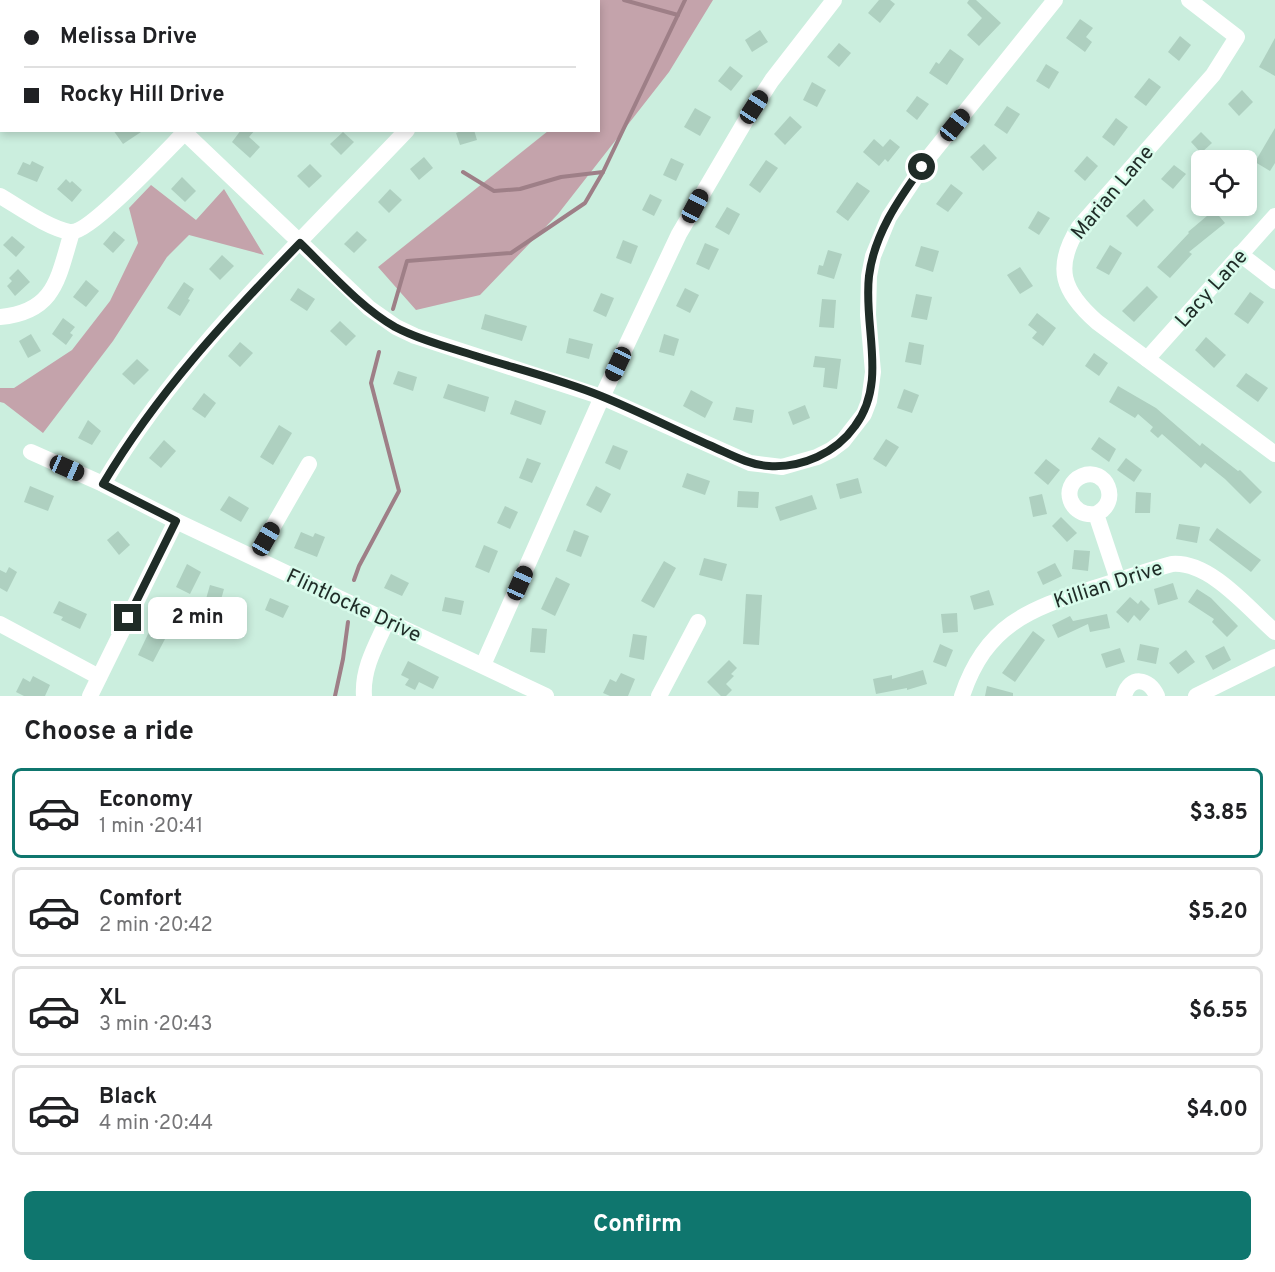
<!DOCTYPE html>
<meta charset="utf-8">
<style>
:root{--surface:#fff;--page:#f6f6f6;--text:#202124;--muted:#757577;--line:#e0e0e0;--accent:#0f766e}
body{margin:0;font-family:Overpass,sans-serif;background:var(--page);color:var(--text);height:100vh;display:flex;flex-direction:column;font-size:22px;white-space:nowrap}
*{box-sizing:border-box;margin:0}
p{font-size:20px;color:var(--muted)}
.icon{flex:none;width:33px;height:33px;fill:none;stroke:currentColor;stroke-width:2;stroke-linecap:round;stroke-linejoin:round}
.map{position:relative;height:696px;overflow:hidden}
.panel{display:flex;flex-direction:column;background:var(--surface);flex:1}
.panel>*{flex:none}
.guide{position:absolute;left:0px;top:0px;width:600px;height:132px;box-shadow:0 3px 9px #0003;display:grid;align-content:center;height:132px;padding:0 24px;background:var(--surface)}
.tools{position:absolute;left:1191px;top:150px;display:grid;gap:12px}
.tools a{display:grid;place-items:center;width:66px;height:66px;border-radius:9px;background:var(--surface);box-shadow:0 3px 9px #0003;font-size:30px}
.end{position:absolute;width:27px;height:27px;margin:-14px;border:8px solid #1f2c27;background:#fff;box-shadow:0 0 0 3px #fff}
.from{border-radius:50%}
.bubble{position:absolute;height:42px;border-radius:9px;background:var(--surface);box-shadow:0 3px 9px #0003;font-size:20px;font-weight:700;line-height:42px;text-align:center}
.car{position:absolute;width:18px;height:36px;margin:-18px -9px;border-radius:8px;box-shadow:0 0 4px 2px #0007;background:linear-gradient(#222 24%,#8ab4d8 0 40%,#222 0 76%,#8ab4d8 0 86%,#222 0)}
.guide b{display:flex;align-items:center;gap:21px;height:57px;font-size:22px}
.guide b+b{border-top:2px solid var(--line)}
.guide i{width:15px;height:15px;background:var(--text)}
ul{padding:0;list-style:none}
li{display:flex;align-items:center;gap:18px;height:90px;margin:0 12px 9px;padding:0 12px;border:3px solid var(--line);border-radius:9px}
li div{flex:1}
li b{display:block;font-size:22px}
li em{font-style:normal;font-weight:700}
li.active{border-color:var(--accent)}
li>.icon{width:54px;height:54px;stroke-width:1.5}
h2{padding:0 24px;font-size:27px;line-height:72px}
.button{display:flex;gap:12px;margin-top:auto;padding:12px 24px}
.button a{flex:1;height:69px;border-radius:9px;background:var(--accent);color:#fff;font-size:24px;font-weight:700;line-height:69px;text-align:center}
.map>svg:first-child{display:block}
.forest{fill:#c4a3ab}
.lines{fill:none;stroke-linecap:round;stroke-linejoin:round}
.stream{stroke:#9e7f87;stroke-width:4}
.building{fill:#aed0c0}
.minor{stroke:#fff;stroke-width:16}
.route{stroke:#1f2c27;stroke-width:8}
.labels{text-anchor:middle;stroke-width:5;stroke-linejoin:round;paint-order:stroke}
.street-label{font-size:21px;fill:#1f2c27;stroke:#d8fbeb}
</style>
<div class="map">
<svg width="1275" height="696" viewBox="0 0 1275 696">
<rect width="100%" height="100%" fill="#cbeede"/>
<!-- forest -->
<g class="forest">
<polygon points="421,0 713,0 669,72 558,214 480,295 416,310 378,267 548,131 598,130 598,2"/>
<polygon points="151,185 196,220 224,189 264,255 189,235 167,257 113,341 43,433 4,403 0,402 0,388 14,388 72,350 110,301 138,243 129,208"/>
</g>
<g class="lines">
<!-- stream -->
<g class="stream">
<polyline points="624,0 678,15"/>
<polyline points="463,172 494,191 520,189 561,177 603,172"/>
<polyline points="393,309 407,261 511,253 585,203 603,172 685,0"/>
<polyline points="354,580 359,566 399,491 371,383 379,352"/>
<polyline points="335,696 343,659 348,622"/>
</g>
</g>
<!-- building -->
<g class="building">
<polygon points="879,0 890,0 895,4 880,23 868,13"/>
<polygon points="969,0 976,0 1001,23 979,46 967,35 982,18 967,3"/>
<polygon points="1080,19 1093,28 1086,37 1092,42 1085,52 1066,38"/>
<polygon points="760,30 768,42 752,52 745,40"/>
<polygon points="1180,36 1191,45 1179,61 1168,52"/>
<polygon points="1275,38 1275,76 1259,67"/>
<polygon points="839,43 851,53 839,67 827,57"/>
<polygon points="950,49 964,59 947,85 929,73 936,62 939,64"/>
<polygon points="1046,64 1059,72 1049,89 1036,81"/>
<polygon points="730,66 743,76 731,91 718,81"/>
<polygon points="1149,78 1161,87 1146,106 1134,97"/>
<polygon points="812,82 826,90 817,107 803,100"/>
<polygon points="1242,90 1253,102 1239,116 1228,104"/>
<polygon points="917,96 929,104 917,120 906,111"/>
<polygon points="1007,106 1020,114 1007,134 994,125"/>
<polygon points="695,108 711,117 700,136 684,127"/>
<polygon points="790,116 802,127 785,145 774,134"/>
<polygon points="1116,118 1128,127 1114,146 1102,137"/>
<polygon points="1275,128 1275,163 1270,171 1255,162"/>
<polygon points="113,130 144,130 123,144"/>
<polygon points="241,130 255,130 249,137 260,147 250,158 232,142"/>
<polygon points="464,130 474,130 477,140 460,145 456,133"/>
<polygon points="343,132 354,142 341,155 330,144"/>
<polygon points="1201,132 1212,143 1201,153 1191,142"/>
<polygon points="874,139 883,147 890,139 900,147 888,162 885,159 879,166 863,152"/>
<polygon points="984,144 997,158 983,171 970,157"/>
<polygon points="1087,156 1098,166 1085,181 1074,171"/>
<polygon points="424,157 433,168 419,180 410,169"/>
<polygon points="671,158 684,164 676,181 663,175"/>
<polygon points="766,160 778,168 760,193 749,185"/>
<polygon points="32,161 44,167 37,182 17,174 23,162 30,165"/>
<polygon points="310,164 322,176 309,188 297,176"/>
<polygon points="1174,165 1186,174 1173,189 1161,179"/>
<polygon points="182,177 196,191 185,202 171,189"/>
<polygon points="66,179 70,183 72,181 82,190 72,202 57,189"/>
<polygon points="857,182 870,191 848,221 836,212"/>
<polygon points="951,184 963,193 948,212 936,204"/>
<polygon points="390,189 402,200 389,213 378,202"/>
<polygon points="650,194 662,200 654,216 642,210"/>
<polygon points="1144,199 1154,210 1137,227 1126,216"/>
<polygon points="727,207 740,214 729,235 715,227"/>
<polygon points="1214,210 1225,223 1189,252 1192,254 1170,278 1157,267 1189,233 1188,232"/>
<polygon points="1038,211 1050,218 1039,235 1028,228"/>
<polygon points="114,231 125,240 113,253 103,244"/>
<polygon points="357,231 367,240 354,253 344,244"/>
<polygon points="12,236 25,247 16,257 3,245"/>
<polygon points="623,240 638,246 631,264 616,258"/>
<polygon points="705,243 719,249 709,270 696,264"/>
<polygon points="1110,245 1122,253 1109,275 1096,268"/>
<polygon points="921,246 939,251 933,272 915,266"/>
<polygon points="828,250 842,254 834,279 817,274 819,265 823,266"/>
<polygon points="222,255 234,266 220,280 209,269"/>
<polygon points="1020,267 1033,286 1020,294 1007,275"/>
<polygon points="18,269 30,282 15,296 7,286 12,281 9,278"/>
<polygon points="86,280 99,291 86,307 73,297"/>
<polygon points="184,282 194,289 188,299 190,300 180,316 167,308"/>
<polygon points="1147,286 1158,297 1134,322 1122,311"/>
<polygon points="298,288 315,299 307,311 290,300"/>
<polygon points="685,288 699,295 690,313 676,306"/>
<polygon points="1250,292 1264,302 1248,324 1234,314"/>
<polygon points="601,293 614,298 606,317 593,311"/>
<polygon points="916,294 932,297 927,320 911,317"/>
<polygon points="822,299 836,300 834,328 819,327"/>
<polygon points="1037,313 1056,328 1043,346 1032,338 1037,332 1028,325"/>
<polygon points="485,314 527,326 522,341 481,329"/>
<polygon points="63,318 75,327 70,333 73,335 66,345 52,334"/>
<polygon points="340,321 356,336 346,346 330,331"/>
<polygon points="31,334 41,351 28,358 19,341"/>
<polygon points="664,334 679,339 674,356 659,352"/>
<polygon points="1206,337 1226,355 1214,368 1195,350"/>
<polygon points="569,338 593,344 589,359 566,353"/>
<polygon points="240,342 253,353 240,367 228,356"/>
<polygon points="909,342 924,345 921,365 905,362"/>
<polygon points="1094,353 1108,363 1099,376 1085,366"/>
<polygon points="815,356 841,359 837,389 823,387 825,368 813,367"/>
<polygon points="137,359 149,370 134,385 122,374"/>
<polygon points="398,371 417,377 413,391 393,384"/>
<polygon points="1246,373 1268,388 1258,402 1236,386"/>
<polygon points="448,384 489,397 485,412 443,398"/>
<polygon points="1118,386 1156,408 1200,446 1202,443 1238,471 1240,470 1262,492 1250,504 1225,479 1205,463 1201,468 1162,434 1158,438 1150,431 1153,427 1138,414 1135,418 1109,402"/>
<polygon points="904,389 919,395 912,413 897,408"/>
<polygon points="691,390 713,402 705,418 683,406"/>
<polygon points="204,393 216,403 205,418 192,409"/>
<polygon points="515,400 546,411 541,425 510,414"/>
<polygon points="805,405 810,418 793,425 788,412"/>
<polygon points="736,407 754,410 752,423 733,420"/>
<polygon points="88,420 101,431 92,445 78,438"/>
<polygon points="279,425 292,433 273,465 260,457"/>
<polygon points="1099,437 1116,449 1109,462 1091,449"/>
<polygon points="886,439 899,447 886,467 873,459"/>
<polygon points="164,440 176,451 161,468 149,458"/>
<polygon points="613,445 628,451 620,470 605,463"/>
<polygon points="527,458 541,463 532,483 519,478"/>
<polygon points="1126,458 1142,470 1134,482 1117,470"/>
<polygon points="1046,459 1060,470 1048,485 1034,473"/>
<polygon points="687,473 710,481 705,495 682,487"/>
<polygon points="858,478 862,493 840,499 836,484"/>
<polygon points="30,486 54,496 48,511 24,502"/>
<polygon points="596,486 611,494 601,513 586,505"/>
<polygon points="738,491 759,492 758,508 737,507"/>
<polygon points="1136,492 1151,493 1150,513 1135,513"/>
<polygon points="1042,494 1047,514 1033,517 1029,497"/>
<polygon points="812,495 817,509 780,521 775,507"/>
<polygon points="229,496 249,508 241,522 220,510"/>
<polygon points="505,506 518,512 510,529 497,523"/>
<polygon points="1061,517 1077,533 1067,542 1052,526"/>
<polygon points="1179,524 1200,527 1197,543 1176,539"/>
<polygon points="1217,528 1261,560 1251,572 1209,540"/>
<polygon points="574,530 589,536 581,557 566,551"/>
<polygon points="118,531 130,545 119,555 107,540"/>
<polygon points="301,532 313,537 315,533 325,537 317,557 294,548"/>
<polygon points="484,545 498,551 489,573 475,567"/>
<polygon points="1074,550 1090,551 1088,571 1072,569"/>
<polygon points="704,558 727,564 722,581 699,575"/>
<polygon points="664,561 676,568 654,608 641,601"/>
<polygon points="1055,563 1062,576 1043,585 1037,572"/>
<polygon points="187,564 201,572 190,594 176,587"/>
<polygon points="9,567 17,572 7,592 0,588 0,570 6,573"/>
<polygon points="391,574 409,583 402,596 384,588"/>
<polygon points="556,577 570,584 555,616 541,609"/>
<polygon points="1173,583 1178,599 1158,605 1154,589"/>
<polygon points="210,585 224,589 220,603 206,599"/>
<polygon points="1197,589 1211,598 1238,626 1227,637 1212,622 1214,619 1188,602"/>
<polygon points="989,590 994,605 974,610 970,596"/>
<polygon points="746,594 762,595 759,645 743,644"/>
<polygon points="445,597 464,601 461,615 442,611"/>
<polygon points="1130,597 1138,604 1141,600 1150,609 1140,621 1134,615 1128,623 1116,612"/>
<polygon points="270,598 289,606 283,618 265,610"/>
<polygon points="59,601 87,614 80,629 61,620 63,617 53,613"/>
<polygon points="957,613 958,632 943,633 941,614"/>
<polygon points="1107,614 1110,628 1090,632 1088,624 1058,638 1052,625 1070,616 1073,621"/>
<polygon points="532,628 547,629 545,653 530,652"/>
<polygon points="1033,631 1045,640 1015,682 1002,673"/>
<polygon points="149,632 165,639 153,662 138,655"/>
<polygon points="633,634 647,636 644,660 629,657"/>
<polygon points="940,644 953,650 946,667 933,662"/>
<polygon points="1140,644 1159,648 1156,664 1137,660"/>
<polygon points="1224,646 1231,660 1213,670 1205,656"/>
<polygon points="1120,648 1125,662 1106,668 1101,654"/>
<polygon points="1186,650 1195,662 1178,674 1169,663"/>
<polygon points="729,660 737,668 731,674 734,676 726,684 732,690 726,696 721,696 707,682"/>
<polygon points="408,661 439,677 433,689 419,682 415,690 405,685 409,679 401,675"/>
<polygon points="923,670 927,684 907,690 907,688 876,694 873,679 892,675 892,679"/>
<polygon points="621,673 635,679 628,696 610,696 603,693 610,679 616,682"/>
<polygon points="33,676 50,685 45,696 24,696 16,692 23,678 30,682"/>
<polygon points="987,686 1013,693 1013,696 985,696"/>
</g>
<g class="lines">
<!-- minor -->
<g class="minor">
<polyline points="100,0 101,2"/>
<path d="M1189,0L1237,37L1213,75L1079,227C1053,268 1063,292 1097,322L1275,454"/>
<polyline points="182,130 369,308 396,327 415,336 602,397 750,463 782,467 817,457 831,450 843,441 864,414 869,401 873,372 868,315 869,276 873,256 889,217 929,157 1055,0"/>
<path d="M0,196C19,207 48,228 70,232C89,234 167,150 184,133"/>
<polyline points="1240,254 1275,281"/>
<path d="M0,317C56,312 58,277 72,232"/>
<polyline points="1147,359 1275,216"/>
<polyline points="31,452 103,484 176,521 546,696"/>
<path d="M103,484C183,350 300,243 407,130"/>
<path d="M1096,514C1070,518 1059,486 1082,476C1106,466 1122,502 1096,514L1118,580"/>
<polyline points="255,558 309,464"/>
<polyline points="0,624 99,677"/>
<polyline points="483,665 602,397 679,234 746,120 772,80 834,0"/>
<polyline points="90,696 176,521"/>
<path d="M364,696C362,669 376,645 387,621"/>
<polyline points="659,696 698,622"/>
<path d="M962,696C986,625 1027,610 1094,588C1120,580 1146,571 1172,564C1210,561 1248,608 1275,632"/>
<path d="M1124,696C1130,675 1149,678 1157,696"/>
<polyline points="1196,696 1275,657"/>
</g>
</g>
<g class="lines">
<!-- route -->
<path class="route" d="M128,618L176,521L103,484C157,393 226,319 300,243C329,271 360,307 395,327C416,338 440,345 463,352C509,367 557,378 601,396C638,411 673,429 709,445C728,453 748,465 769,466C802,468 836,453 855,426C888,382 863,327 869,276C874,235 898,200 922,167"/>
</g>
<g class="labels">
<!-- street labels -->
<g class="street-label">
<text transform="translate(1112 192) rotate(-50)" y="7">Marian Lane</text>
<text transform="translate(1211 288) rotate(-48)" y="7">Lacy Lane</text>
<text transform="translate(1108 584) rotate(-18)" y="7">Killian Drive</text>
<text transform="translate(354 605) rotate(25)" y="7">Flintlocke Drive</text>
</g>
</g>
</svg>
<div class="tools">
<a><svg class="icon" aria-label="locate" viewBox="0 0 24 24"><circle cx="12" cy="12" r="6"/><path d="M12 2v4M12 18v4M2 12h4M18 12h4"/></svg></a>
</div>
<i class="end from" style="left:922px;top:167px"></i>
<i class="end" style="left:128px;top:618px"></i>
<div class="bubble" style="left:148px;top:597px;width:99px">2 min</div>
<i class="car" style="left:754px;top:107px;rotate:33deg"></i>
<i class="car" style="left:955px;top:125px;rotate:39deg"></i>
<i class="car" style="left:695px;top:206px;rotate:28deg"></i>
<i class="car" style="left:618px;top:364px;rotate:205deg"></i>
<i class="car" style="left:67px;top:468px;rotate:114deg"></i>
<i class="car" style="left:266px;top:539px;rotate:30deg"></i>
<i class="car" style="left:520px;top:583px;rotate:24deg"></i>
<div class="guide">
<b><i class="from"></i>Melissa Drive</b>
<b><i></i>Rocky Hill Drive</b>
</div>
</div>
<section class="panel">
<h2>Choose a ride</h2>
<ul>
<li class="active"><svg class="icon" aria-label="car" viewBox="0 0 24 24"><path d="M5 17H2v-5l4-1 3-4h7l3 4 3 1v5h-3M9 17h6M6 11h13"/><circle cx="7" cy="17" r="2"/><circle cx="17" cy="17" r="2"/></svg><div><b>Economy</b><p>1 min · 20:41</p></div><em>$3.85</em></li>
<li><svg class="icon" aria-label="car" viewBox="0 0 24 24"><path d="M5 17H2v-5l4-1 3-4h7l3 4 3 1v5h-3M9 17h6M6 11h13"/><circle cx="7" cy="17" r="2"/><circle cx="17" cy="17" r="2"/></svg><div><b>Comfort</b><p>2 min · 20:42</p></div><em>$5.20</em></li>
<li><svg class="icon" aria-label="car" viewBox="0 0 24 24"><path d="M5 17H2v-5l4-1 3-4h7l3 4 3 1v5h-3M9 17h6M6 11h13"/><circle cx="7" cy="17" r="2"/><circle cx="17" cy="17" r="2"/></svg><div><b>XL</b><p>3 min · 20:43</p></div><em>$6.55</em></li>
<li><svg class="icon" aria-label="car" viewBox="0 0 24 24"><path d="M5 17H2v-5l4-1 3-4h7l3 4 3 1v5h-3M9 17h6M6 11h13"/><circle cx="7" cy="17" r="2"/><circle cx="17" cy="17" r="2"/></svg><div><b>Black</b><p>4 min · 20:44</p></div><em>$4.00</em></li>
</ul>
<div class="button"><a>Confirm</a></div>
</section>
